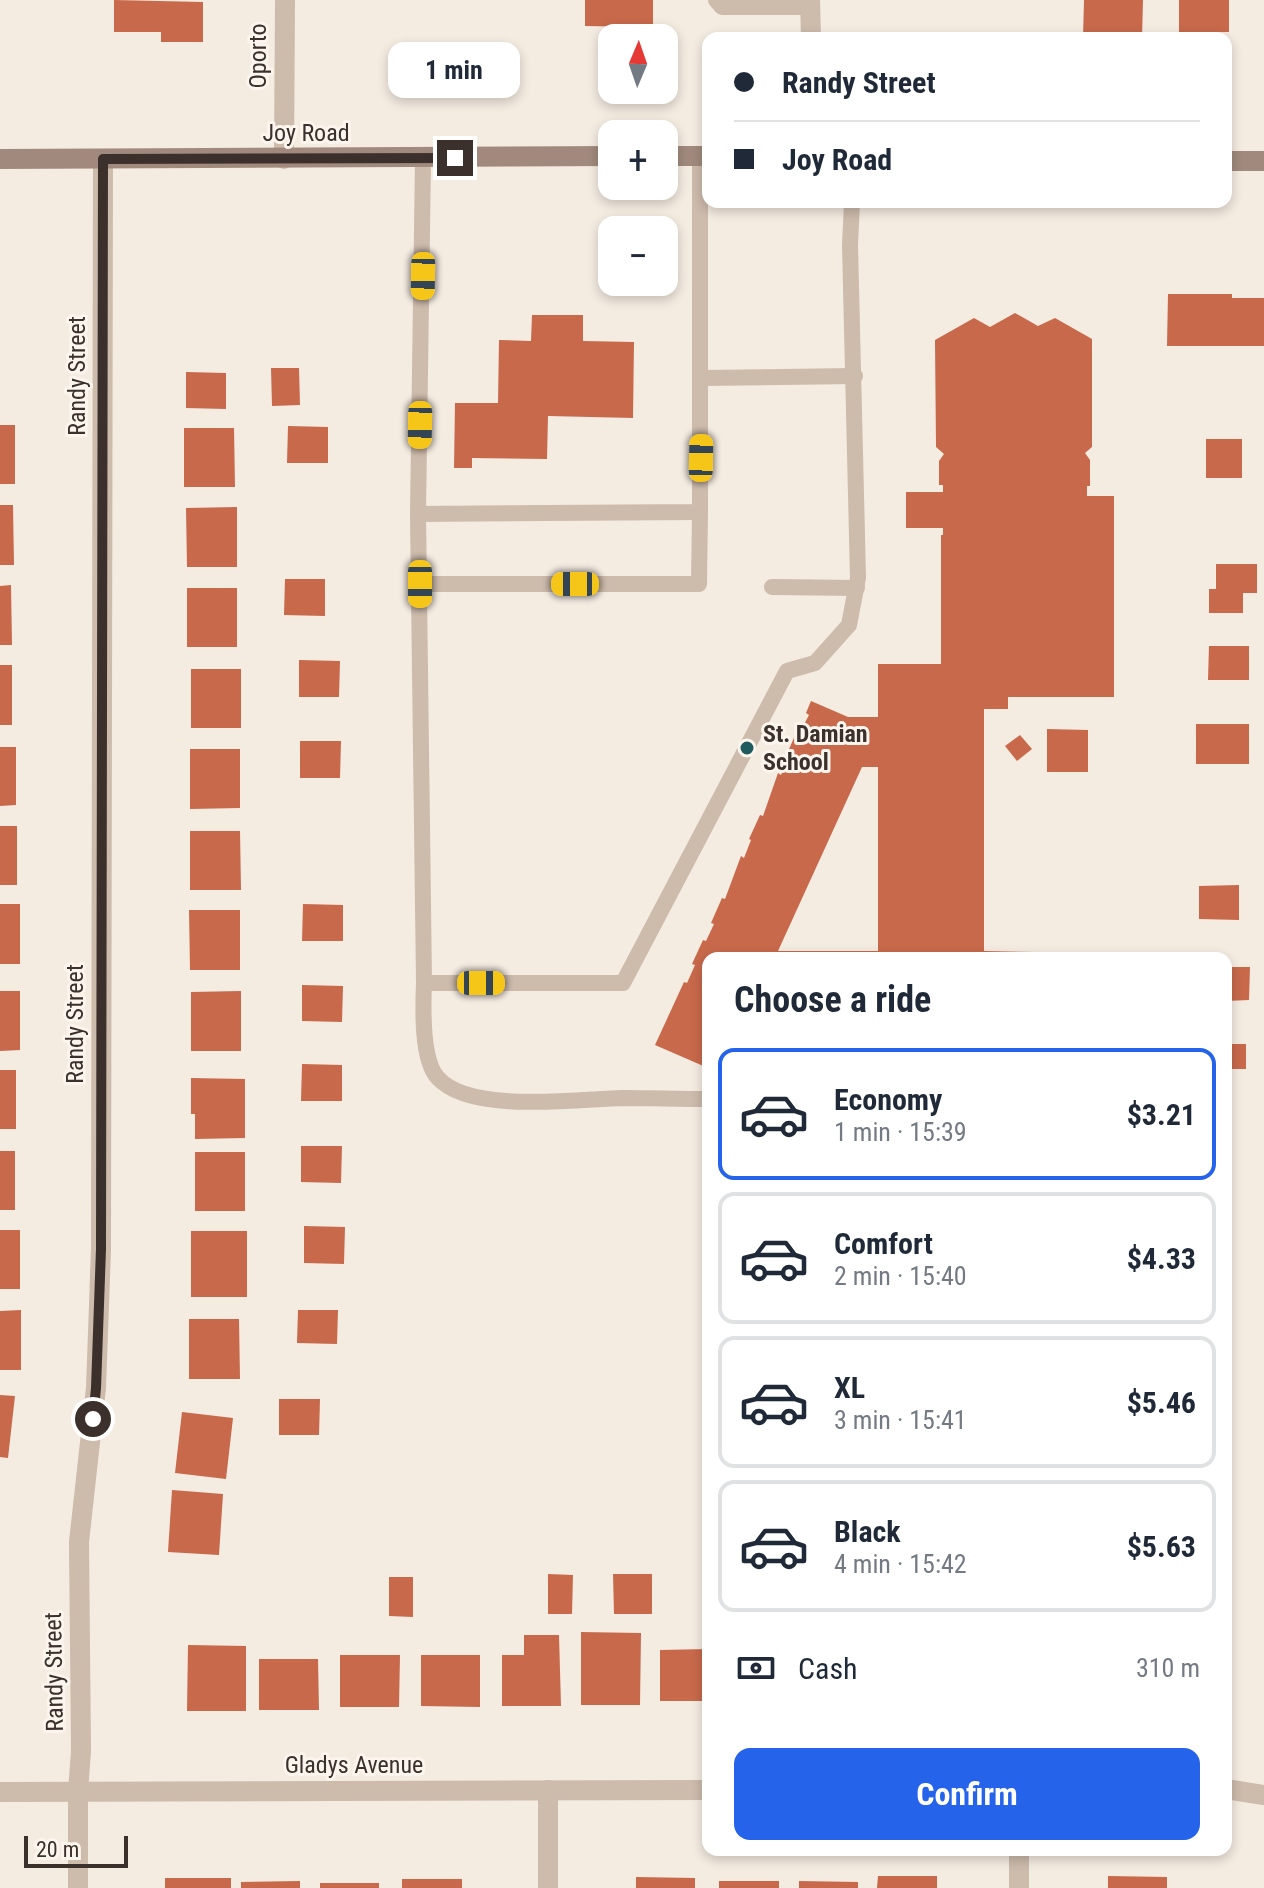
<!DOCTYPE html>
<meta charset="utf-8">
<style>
:root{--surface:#fff;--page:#f6f6f7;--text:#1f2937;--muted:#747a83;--line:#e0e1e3;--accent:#2563eb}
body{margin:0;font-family:"Roboto Condensed",sans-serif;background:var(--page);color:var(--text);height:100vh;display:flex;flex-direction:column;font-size:30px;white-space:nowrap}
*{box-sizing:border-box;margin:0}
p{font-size:26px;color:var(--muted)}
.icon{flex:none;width:44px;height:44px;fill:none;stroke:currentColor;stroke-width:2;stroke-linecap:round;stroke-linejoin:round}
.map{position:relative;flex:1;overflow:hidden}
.sheet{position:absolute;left:702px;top:952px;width:530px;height:904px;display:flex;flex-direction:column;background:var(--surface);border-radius:16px;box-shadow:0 4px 12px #0003}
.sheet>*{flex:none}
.guide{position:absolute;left:702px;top:32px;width:530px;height:176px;border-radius:16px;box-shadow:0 4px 12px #0003;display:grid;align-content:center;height:176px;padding:0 32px;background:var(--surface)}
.needle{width:52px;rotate:2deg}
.tools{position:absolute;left:598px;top:24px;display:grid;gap:16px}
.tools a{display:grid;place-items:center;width:80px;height:80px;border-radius:16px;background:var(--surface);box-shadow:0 4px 12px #0003;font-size:40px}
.scale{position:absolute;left:24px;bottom:20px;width:104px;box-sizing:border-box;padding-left:8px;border:4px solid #3b302b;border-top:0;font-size:22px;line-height:28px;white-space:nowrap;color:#3b302b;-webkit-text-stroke:6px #fbf5ee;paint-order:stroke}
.end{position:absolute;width:36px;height:36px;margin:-18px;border:10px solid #3b302b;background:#fff;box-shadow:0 0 0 4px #fff}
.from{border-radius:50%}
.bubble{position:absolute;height:56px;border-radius:16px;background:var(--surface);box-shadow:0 4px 12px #0003;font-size:26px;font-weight:700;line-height:56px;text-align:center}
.car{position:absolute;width:24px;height:48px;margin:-24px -12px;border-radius:10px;box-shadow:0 0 6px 2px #0007;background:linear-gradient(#f5c518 24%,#345 0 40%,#f5c518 0 76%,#345 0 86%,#f5c518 0)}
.guide b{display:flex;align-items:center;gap:28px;height:76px;font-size:30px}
.guide b+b{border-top:2px solid var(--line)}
.guide i{width:20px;height:20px;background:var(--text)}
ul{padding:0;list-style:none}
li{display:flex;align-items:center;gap:24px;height:132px;margin:0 16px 12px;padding:0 16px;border:4px solid var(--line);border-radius:16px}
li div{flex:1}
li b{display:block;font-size:30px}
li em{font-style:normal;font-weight:700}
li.current{border-color:var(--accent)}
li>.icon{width:72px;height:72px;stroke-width:1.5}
h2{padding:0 32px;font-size:36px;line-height:96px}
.pay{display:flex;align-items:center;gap:20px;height:88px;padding:0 32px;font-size:30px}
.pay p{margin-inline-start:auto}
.primary-button{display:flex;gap:16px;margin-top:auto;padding:16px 32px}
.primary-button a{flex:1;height:92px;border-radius:16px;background:var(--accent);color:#fff;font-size:32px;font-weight:700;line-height:92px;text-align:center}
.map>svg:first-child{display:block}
.building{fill:#c8694b;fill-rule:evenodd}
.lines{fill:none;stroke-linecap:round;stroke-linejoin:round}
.lane{stroke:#cdbbac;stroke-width:16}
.street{stroke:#cdbbac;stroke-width:20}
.secondary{stroke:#a18a7d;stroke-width:20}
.route{stroke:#3b302b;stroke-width:10}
.poi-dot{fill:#1f5a5e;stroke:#fbf5ee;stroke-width:3}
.labels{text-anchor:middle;stroke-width:6;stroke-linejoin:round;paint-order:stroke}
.street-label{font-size:24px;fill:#3b302b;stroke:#fbf5ee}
.poi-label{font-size:24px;font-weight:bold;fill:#3b302b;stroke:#fbf5ee;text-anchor:start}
</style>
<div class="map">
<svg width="1264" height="1888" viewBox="0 0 1264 1888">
<rect width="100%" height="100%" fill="#f4ebe1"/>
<!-- building -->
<g class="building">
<polygon points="114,0 203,2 203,42 161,42 161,32 114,32"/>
<polygon points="585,0 653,0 653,27 585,26"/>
<polygon points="1084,0 1143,0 1142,38 1083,38"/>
<rect x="1179" y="0" width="50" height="32"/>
<polygon points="1168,294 1232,294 1232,298 1264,298 1264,346 1167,346"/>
<path d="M1015,313L1038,326L1055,318L1092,339V447L1085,453L1090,460V486H1087V496H1114V697H1008V709H984V951L1035,952V958H708V1068L655,1045L684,982L687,983L695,965L692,964L703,940L706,941L714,924L711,923L722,898L725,899L741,856L744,858L751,840L749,839L760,815L763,816L778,773L781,775L789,757L786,756L797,731L800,732L809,715L806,713L811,701L848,717H878V664H941V535H943V528H906V492H943V485H939V461L944,454L936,447L935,340L974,318L990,327ZM862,767H878V951H778Z"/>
<polygon points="532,315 583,315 583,341 634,342 633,418 548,416 547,459 472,458 472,468 454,468 455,403 498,403 499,340 531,341"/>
<polygon points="271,368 299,368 300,405 272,406"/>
<polygon points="186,372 226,373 226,409 186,408"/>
<rect x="0" y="425" width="15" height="59"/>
<polygon points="288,426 328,427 328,463 287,463"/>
<polygon points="184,428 234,428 235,487 184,487"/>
<rect x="1206" y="439" width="36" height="39"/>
<polygon points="0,505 13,505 14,565 0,565"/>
<polygon points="237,507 237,567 187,567 186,508"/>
<polygon points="1216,564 1257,564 1257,593 1243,593 1243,613 1209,613 1209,589 1216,589"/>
<polygon points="285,579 325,579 325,616 284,615"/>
<polygon points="11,585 12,645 0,645 0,586"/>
<rect x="187" y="588" width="50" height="59"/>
<polygon points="1209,646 1249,646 1249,680 1208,680"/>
<polygon points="299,660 340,661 339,697 299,697"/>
<rect x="0" y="665" width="12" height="60"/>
<rect x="191" y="669" width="50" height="59"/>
<rect x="1196" y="724" width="53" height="40"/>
<polygon points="1047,729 1088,730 1088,772 1047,772"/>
<polygon points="1020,735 1032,749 1017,761 1005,746"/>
<polygon points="300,741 341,741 340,778 300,778"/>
<polygon points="0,747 16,747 16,805 0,806"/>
<polygon points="190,749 240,749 240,808 190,809"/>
<rect x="0" y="826" width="17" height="59"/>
<polygon points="190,831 240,831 241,890 190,890"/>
<polygon points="1239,885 1239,920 1199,919 1199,886"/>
<rect x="0" y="904" width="20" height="60"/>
<polygon points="303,904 343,905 343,941 302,941"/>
<polygon points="189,910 240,910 240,970 190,970"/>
<polygon points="1226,967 1250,967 1249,1000 1226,1001"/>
<polygon points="302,985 343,986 342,1022 302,1021"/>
<polygon points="0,991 20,991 20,1050 0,1051"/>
<polygon points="241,991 241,1051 191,1051 191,992"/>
<rect x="1226" y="1044" width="20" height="25"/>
<polygon points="302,1064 342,1065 342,1101 301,1101"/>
<rect x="0" y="1070" width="16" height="59"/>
<polygon points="191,1078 245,1079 245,1138 195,1139 195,1114 191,1114"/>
<polygon points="1226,1123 1229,1124 1229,1165 1226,1165"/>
<polygon points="301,1146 342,1146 341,1183 301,1182"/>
<rect x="0" y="1151" width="15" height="59"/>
<rect x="195" y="1152" width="50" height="59"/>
<polygon points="304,1226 345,1227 344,1264 304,1263"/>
<rect x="0" y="1230" width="20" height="59"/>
<rect x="191" y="1231" width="56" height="66"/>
<polygon points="21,1310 21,1370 0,1370 0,1311"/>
<polygon points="298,1310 338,1310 337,1344 297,1343"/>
<polygon points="189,1319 239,1319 240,1379 189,1379"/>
<polygon points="0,1395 15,1396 8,1458 0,1457"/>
<polygon points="279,1399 320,1399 319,1435 279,1435"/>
<polygon points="182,1412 233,1418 226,1479 175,1473"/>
<polygon points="172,1490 223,1494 219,1555 168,1552"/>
<polygon points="548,1574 573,1575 572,1614 548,1614"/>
<polygon points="613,1574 652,1574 652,1614 614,1614"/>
<polygon points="389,1577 413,1577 413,1617 389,1616"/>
<polygon points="581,1632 641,1633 640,1705 581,1705"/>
<polygon points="524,1635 559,1635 561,1706 502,1706 502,1655 524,1655"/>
<polygon points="188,1645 246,1646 246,1711 187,1711"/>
<polygon points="708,1649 708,1701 660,1701 660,1650"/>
<polygon points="340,1655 400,1655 399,1707 340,1707"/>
<polygon points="421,1655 480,1655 480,1707 421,1706"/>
<polygon points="259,1659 318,1659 319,1710 259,1710"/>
<polygon points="878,1876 937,1876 937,1888 877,1888"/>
<polygon points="1108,1876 1167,1877 1167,1888 1108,1888"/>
<polygon points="636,1877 695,1878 695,1888 636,1888"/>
<rect x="165" y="1878" width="66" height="10"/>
<rect x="402" y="1879" width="60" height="9"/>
<polygon points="300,1881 300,1888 241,1888 241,1882"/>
<rect x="719" y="1881" width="60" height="7"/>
<polygon points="799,1881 858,1882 858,1888 799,1888"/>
<rect x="320" y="1883" width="59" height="5"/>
</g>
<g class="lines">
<!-- lane -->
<g class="lane">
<polyline points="716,0 722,7 809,7"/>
<polyline points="423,158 418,514 424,983 623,983 787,671 815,663 849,625 858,578 850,245 852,202"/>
<polyline points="702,378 855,376"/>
<polyline points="418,514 700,512 700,155"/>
<polyline points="420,584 699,584 700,512"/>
<polyline points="772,587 857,588"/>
<path d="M424,983C423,1007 421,1060 438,1078C470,1114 578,1099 622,1098C651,1098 679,1099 708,1099"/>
</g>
<!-- street -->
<g class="street">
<polyline points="810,0 811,38"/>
<polyline points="284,159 285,0"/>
<polyline points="1226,1789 1264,1795"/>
<polyline points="548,1790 548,1888"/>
<polyline points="0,1792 708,1790"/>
<polyline points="1019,1850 1019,1888"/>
<polyline points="78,1888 78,1792 81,1751 79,1542 96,1388 101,1249 103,159"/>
</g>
<!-- secondary -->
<g class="secondary">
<polyline points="664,156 708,156"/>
<polyline points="0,159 612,156"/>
<polyline points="1226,161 1264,161"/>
</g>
</g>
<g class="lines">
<!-- route -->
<polyline class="route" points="93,1419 96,1388 101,1249 103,159 455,158"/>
</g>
<!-- markers -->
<circle class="poi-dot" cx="747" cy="748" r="8"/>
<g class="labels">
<!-- street labels -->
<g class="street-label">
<text transform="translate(258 56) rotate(-90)" y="8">Oporto</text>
<text x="306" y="141">Joy Road</text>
<text transform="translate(77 376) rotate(-90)" y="8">Randy Street</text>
<text transform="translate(75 1024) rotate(-90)" y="8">Randy Street</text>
<text transform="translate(54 1672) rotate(-91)" y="8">Randy Street</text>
<text x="354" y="1773">Gladys Avenue</text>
</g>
<!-- poi labels -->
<g class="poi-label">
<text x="763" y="742">St. Damian<tspan x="763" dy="28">School</tspan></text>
</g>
</g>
</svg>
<div class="tools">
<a><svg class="needle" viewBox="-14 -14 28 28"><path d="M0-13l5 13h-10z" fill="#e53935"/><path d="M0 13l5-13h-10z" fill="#747a83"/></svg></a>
<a>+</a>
<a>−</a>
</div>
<div class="scale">20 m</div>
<i class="end from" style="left:93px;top:1419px"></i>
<i class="end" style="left:455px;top:158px"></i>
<div class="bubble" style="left:388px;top:42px;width:132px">1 min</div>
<i class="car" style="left:423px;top:276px;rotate:181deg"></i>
<i class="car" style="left:420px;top:425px;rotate:181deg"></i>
<i class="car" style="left:701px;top:458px;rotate:1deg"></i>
<i class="car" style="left:420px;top:584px;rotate:180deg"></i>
<i class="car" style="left:575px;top:584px;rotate:270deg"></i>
<i class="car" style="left:481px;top:983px;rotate:90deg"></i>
<div class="guide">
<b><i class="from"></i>Randy Street</b>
<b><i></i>Joy Road</b>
</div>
<section class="sheet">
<h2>Choose a ride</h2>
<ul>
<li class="current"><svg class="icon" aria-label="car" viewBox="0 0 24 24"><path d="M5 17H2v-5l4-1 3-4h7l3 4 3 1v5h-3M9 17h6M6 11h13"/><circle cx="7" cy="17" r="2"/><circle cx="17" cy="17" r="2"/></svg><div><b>Economy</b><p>1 min · 15:39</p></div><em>$3.21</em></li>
<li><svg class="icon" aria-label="car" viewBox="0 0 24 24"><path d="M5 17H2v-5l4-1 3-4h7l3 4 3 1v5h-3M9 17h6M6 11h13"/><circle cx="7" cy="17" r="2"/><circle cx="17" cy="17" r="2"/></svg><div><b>Comfort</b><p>2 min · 15:40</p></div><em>$4.33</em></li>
<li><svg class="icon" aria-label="car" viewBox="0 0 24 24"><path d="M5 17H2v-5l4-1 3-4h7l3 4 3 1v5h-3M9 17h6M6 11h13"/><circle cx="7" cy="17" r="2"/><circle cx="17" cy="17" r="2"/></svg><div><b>XL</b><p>3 min · 15:41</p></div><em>$5.46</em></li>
<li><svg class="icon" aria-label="car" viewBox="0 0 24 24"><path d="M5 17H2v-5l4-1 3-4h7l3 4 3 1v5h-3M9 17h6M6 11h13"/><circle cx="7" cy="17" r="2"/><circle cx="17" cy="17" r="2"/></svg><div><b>Black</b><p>4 min · 15:42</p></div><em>$5.63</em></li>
</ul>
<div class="pay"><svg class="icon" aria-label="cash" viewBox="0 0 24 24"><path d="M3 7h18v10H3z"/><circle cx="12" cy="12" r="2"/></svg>Cash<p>310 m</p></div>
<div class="primary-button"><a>Confirm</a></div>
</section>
</div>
